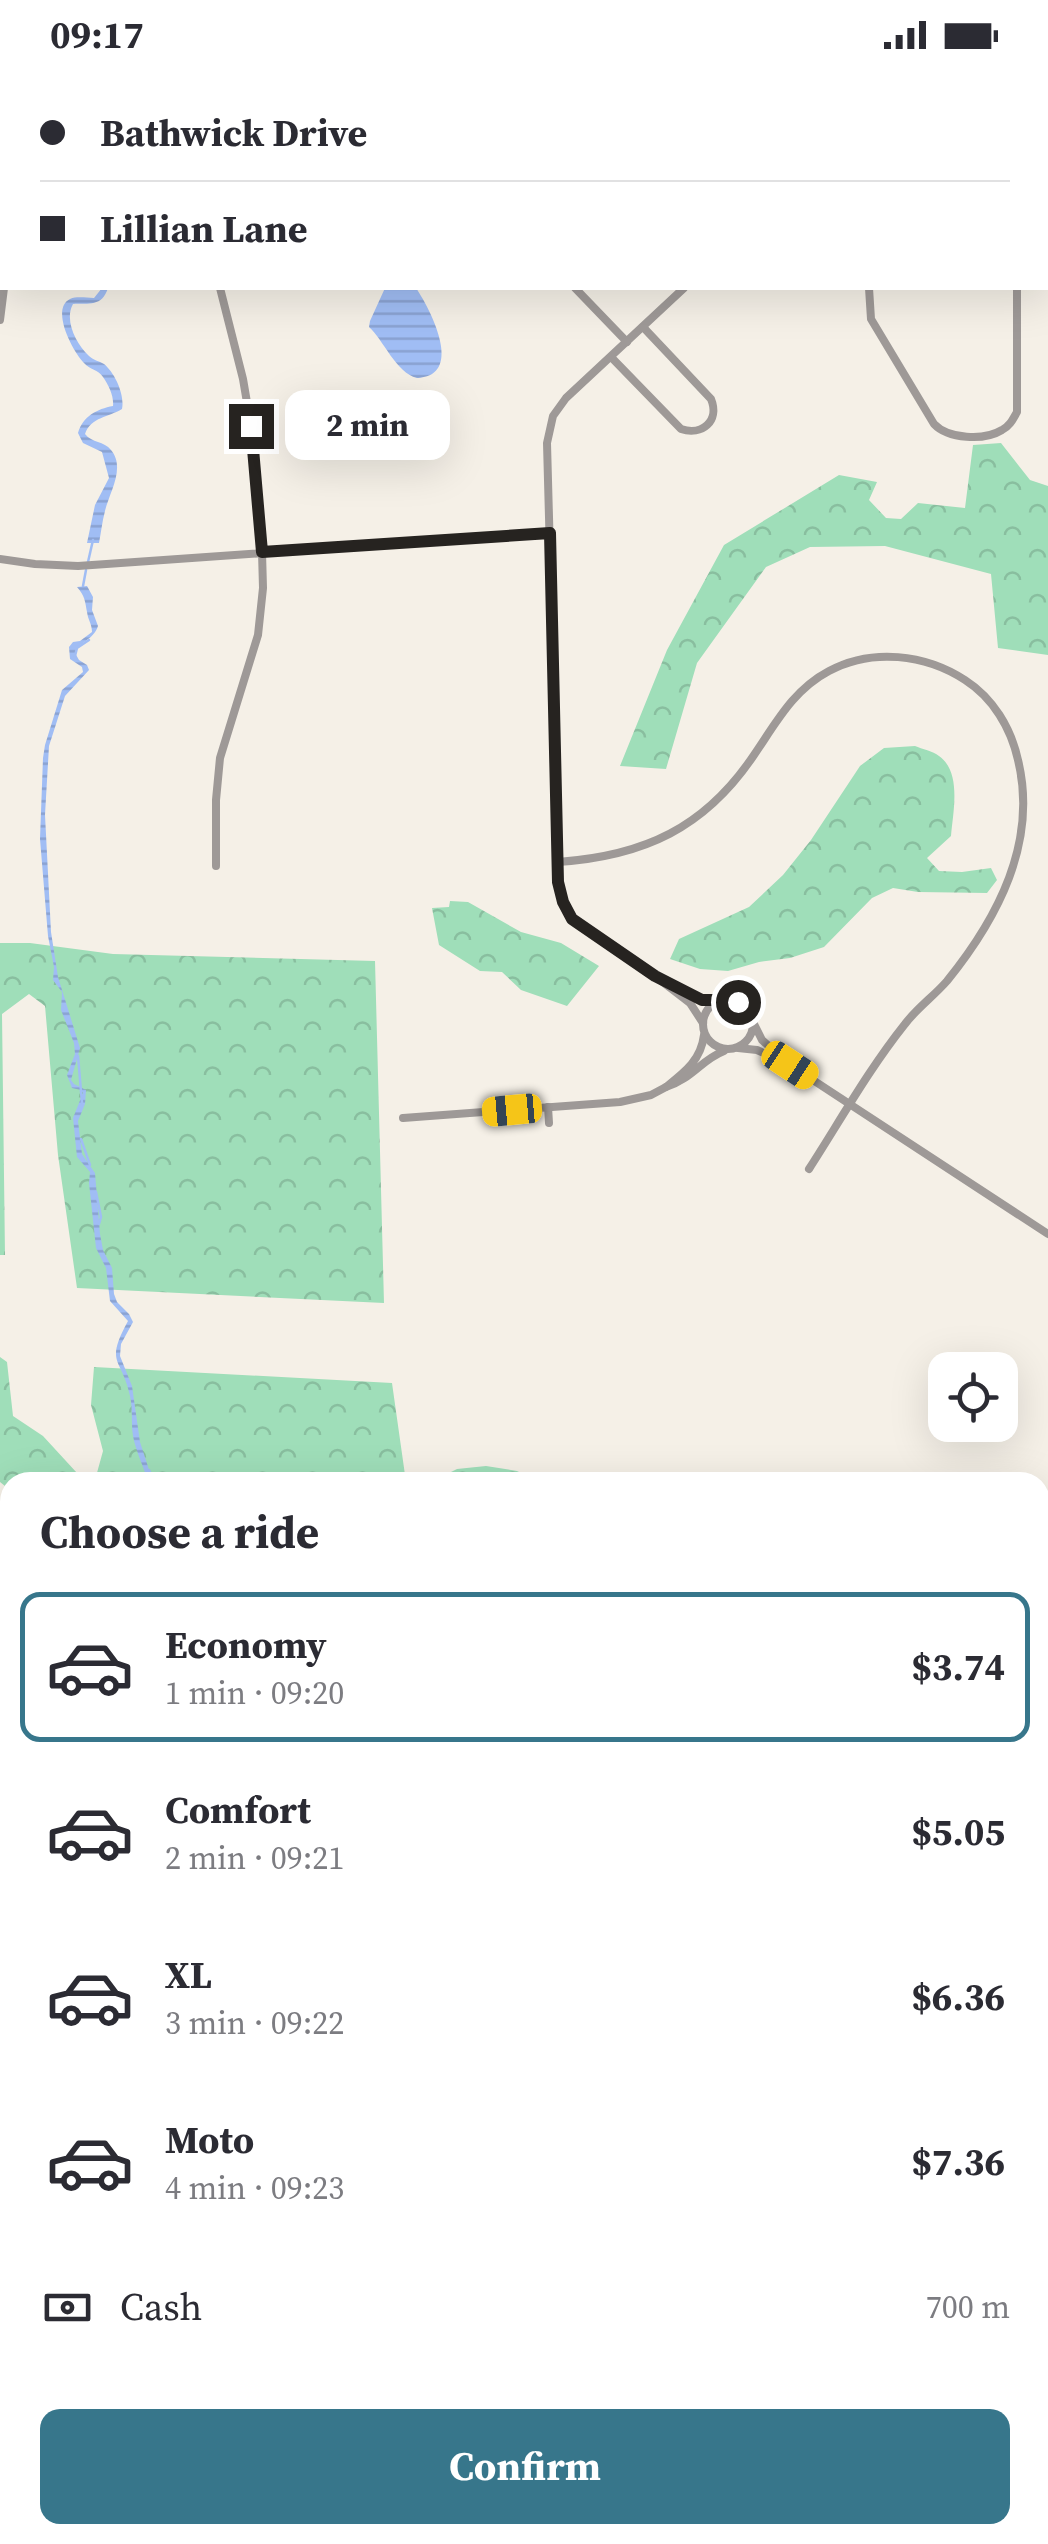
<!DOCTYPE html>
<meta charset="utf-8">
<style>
:root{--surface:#fff;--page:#f2f2f3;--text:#2b2b33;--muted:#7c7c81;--line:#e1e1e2;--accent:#37768b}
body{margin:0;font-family:"Source Serif 4",serif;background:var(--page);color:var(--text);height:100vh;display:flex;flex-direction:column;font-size:38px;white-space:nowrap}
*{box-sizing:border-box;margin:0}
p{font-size:32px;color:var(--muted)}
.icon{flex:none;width:55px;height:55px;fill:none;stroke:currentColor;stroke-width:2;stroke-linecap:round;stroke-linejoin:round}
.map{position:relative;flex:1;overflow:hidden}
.panel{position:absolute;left:0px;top:1402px;width:1050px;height:1072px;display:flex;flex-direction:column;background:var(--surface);border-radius:30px 30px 0 0;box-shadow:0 10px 40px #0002}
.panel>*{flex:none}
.banner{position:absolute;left:0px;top:0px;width:1050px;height:220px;box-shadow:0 10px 40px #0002;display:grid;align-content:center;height:220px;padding:0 40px;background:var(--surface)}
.buttons{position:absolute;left:928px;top:1282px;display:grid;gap:20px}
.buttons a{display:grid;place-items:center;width:90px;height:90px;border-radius:20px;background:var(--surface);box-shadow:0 10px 40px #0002;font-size:50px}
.end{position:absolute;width:45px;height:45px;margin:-22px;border:12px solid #262320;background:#fff;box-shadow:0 0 0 5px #fff}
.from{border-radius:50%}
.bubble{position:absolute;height:70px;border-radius:20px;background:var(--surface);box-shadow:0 10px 40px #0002;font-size:32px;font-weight:700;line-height:70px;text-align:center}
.car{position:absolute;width:30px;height:60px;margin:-30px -15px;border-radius:12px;box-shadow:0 0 8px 2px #0007;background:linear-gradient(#f5c518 24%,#345 0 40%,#f5c518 0 76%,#345 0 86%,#f5c518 0)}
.banner b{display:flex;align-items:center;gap:35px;height:95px;font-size:38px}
.banner b+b{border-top:2px solid var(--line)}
.banner i{width:25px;height:25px;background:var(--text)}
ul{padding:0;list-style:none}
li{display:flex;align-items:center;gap:30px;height:150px;margin:0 20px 15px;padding:0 20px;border:5px solid transparent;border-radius:20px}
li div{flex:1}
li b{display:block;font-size:38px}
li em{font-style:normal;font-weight:700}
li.selected{border-color:var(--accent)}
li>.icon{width:90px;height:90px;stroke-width:1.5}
h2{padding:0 40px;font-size:45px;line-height:120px}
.pay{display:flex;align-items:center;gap:25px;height:110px;padding:0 40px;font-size:38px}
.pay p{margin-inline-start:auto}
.cta{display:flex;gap:20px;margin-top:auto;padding:20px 40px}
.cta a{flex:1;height:115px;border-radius:20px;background:var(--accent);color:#fff;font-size:40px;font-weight:700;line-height:115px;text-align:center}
.status{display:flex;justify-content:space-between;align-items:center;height:70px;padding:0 50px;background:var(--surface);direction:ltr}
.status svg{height:28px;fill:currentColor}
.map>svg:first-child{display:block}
.forest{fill:url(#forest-crowns)}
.water{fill:url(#water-rules)}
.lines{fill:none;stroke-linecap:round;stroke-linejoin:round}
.stream{stroke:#a0bdf4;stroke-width:2.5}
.street{stroke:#9e9997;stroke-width:8}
.route{stroke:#262320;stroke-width:12}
</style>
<div class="status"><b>09:17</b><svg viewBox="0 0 49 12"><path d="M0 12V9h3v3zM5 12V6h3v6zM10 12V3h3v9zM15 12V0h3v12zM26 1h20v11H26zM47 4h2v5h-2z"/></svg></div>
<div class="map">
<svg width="1048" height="2474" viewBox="0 0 1048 2474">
<defs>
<pattern id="forest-crowns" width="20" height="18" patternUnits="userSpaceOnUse" patternTransform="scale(2.5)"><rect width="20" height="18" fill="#9fdeb9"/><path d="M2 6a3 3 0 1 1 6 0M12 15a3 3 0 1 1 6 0" fill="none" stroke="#89be9f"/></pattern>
<pattern id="water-rules" width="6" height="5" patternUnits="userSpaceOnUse" patternTransform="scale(2.5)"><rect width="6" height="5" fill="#a0bdf4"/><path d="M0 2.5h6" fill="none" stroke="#8aa2d1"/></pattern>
</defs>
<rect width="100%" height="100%" fill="#f5f0e7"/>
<!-- forest -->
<g class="forest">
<rect x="676" y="0" width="159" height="2"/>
<polygon points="1001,373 1030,410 1048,416 1048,585 998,578 991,504 885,476 810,477 766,497 697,593 666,699 620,696 667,580 724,475 839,405 877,412 869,430 886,448 901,449 918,433 965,438 973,375"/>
<path d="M915,676C922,679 933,681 939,686C962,702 953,742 951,766L927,788L939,801L962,802L991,798L997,810L987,823L918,822L893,818L872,828L824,877L790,888L759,892L728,901L700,899L670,889L679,869L749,837L783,805L811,770L860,696L884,678Z"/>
<polygon points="450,831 468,832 521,862 561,873 599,896 567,936 521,920 502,902 480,901 439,875 432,838 449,837"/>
<polygon points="0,873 30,873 113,884 375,891 384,1233 77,1218 58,1085 45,936 29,924 2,944 5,1185 0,1185"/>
<polygon points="0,1287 7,1292 13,1346 43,1366 77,1403 95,1410 103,1381 91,1335 94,1297 392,1313 406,1412 10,1412 10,1420 0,1412"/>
<polygon points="486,1396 517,1401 539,1412 431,1412 457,1399"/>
<polygon points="1040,1434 1048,1436 1048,1517 1040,1517"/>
<polygon points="1048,1560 1048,2334 1040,2342 1040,2084 1047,2068 1040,2066 1040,1565"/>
<polygon points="482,2465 912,2465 909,2474 482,2474"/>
</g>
<!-- water -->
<g class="water">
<path d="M102,218H108C102,237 89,233 73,234C64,250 76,274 89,286C93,290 99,291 104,294C115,303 125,325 122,339C109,347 91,347 85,364C92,373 104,371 111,380C126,398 109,423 105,441C102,452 101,463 99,473H87L95,435L109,408L102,382L83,373L78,363C83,346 97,339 113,336C114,326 109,316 103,307C98,299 90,300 84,293C73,282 50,239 70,229C77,226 86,228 94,228Z"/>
<path d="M385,218H416C427,234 457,289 432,304C429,306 421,308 417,308C396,303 383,269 369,257L370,251Z"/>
<path d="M87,516L93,527L92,540L98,556C93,571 79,571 75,583L79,590L87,595L89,600L65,626L49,676L45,745L51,862L58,907L80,978L71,1010L74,1014L86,1020L85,1034L78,1051L82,1084L95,1103L100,1164L103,1180L112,1198L114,1224L117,1232L129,1244L133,1252L121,1274L120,1286L132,1316L140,1372L153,1412H148C144,1397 136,1382 133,1366C131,1353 133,1339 130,1326C122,1287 104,1295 128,1251L110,1231L106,1198L96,1178L89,1113L90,1102L77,1087L73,1048L83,1023L81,1020L72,1018L67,1005L75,984L74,973L61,940L62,922L53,910L54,897L48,866L40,769L43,688L45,675L62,620L83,602L82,597L70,589L69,577L73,572L80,571L92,562C92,554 88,550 87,542C85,531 85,526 77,517Z"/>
<polygon points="10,2137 10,2184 0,2176 0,2143"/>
</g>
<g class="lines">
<!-- stream -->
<g class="stream">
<polyline points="88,492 93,470"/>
<polyline points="83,516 86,500"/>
<polyline points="75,586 77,578 89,570"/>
<polyline points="78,986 82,1033"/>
<polyline points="81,1069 90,1095"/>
<polyline points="96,1122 101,1147 99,1154"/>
<polyline points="149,1400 154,1412"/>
</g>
<!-- street -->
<g class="street">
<polyline points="495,0 495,2"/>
<polyline points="214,2 214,0"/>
<polyline points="942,2 943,0"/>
<polyline points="575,218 627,272"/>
<path d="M869,218L871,249L934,354C948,369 984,371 1002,360C1010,356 1013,349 1017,342V218"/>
<polyline points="0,250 4,218"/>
<path d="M611,287L681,359C702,366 720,351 711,329L643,257"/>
<polyline points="0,489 35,494 78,496 549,463"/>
<path d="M558,792C644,786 705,758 754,685C776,653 793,620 829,601C872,578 925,584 965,610C993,628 1011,658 1018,690C1038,772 998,848 947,911C934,926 917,938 905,954C869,999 840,1051 809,1099"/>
<polyline points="216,796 216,730 220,688 258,565 263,518 262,482 251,356 243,309 220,218"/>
<polyline points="655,906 577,854 569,844 559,818 547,373 553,346 566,328 684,218"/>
<circle cx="728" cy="954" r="25"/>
<polyline points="703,953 690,933 655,906 700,930 717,931"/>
<path d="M704,965C701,990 685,1002 666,1017C693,1008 701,990 724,981"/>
<polyline points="738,978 757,980 790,995 762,970 754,954"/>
<polyline points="790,995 1048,1164"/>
<polyline points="548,1037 549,1053"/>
<polyline points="403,1048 620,1032 651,1025 666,1017"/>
<polyline points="1046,2474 1048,2472"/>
</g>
</g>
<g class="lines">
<!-- route -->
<polyline class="route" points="251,356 262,482 550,463 558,812 563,832 572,849 655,906 702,930 730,930 738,932"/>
</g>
</svg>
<div class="buttons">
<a><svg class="icon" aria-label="locate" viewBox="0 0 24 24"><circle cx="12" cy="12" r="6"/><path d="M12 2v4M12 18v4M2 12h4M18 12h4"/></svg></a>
</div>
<i class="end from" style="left:738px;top:932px"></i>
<i class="end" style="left:251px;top:356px"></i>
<div class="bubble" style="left:285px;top:320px;width:165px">2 min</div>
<i class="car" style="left:790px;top:995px;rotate:123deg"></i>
<i class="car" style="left:512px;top:1040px;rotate:265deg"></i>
<div class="banner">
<b><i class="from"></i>Bathwick Drive</b>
<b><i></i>Lillian Lane</b>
</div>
<section class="panel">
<h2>Choose a ride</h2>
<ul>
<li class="selected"><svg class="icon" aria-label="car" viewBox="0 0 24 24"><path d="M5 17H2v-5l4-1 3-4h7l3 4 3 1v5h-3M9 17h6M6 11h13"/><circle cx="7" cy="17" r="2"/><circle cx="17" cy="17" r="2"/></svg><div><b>Economy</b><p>1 min · 09:20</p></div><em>$3.74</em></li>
<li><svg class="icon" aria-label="car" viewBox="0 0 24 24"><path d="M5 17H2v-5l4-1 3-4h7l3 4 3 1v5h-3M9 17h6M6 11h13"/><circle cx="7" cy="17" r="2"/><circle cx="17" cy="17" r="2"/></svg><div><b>Comfort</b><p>2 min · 09:21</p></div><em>$5.05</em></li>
<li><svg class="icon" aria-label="car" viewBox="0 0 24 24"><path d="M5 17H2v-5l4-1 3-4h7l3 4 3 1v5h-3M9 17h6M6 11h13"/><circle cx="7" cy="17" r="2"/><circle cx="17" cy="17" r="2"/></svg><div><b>XL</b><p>3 min · 09:22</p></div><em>$6.36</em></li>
<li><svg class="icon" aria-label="car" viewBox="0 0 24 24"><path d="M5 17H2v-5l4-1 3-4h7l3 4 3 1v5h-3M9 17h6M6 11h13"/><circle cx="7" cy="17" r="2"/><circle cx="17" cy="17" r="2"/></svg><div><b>Moto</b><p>4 min · 09:23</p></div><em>$7.36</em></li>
</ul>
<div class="pay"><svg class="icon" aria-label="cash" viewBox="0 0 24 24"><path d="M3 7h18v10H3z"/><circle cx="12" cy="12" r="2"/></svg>Cash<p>700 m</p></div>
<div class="cta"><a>Confirm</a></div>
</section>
</div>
